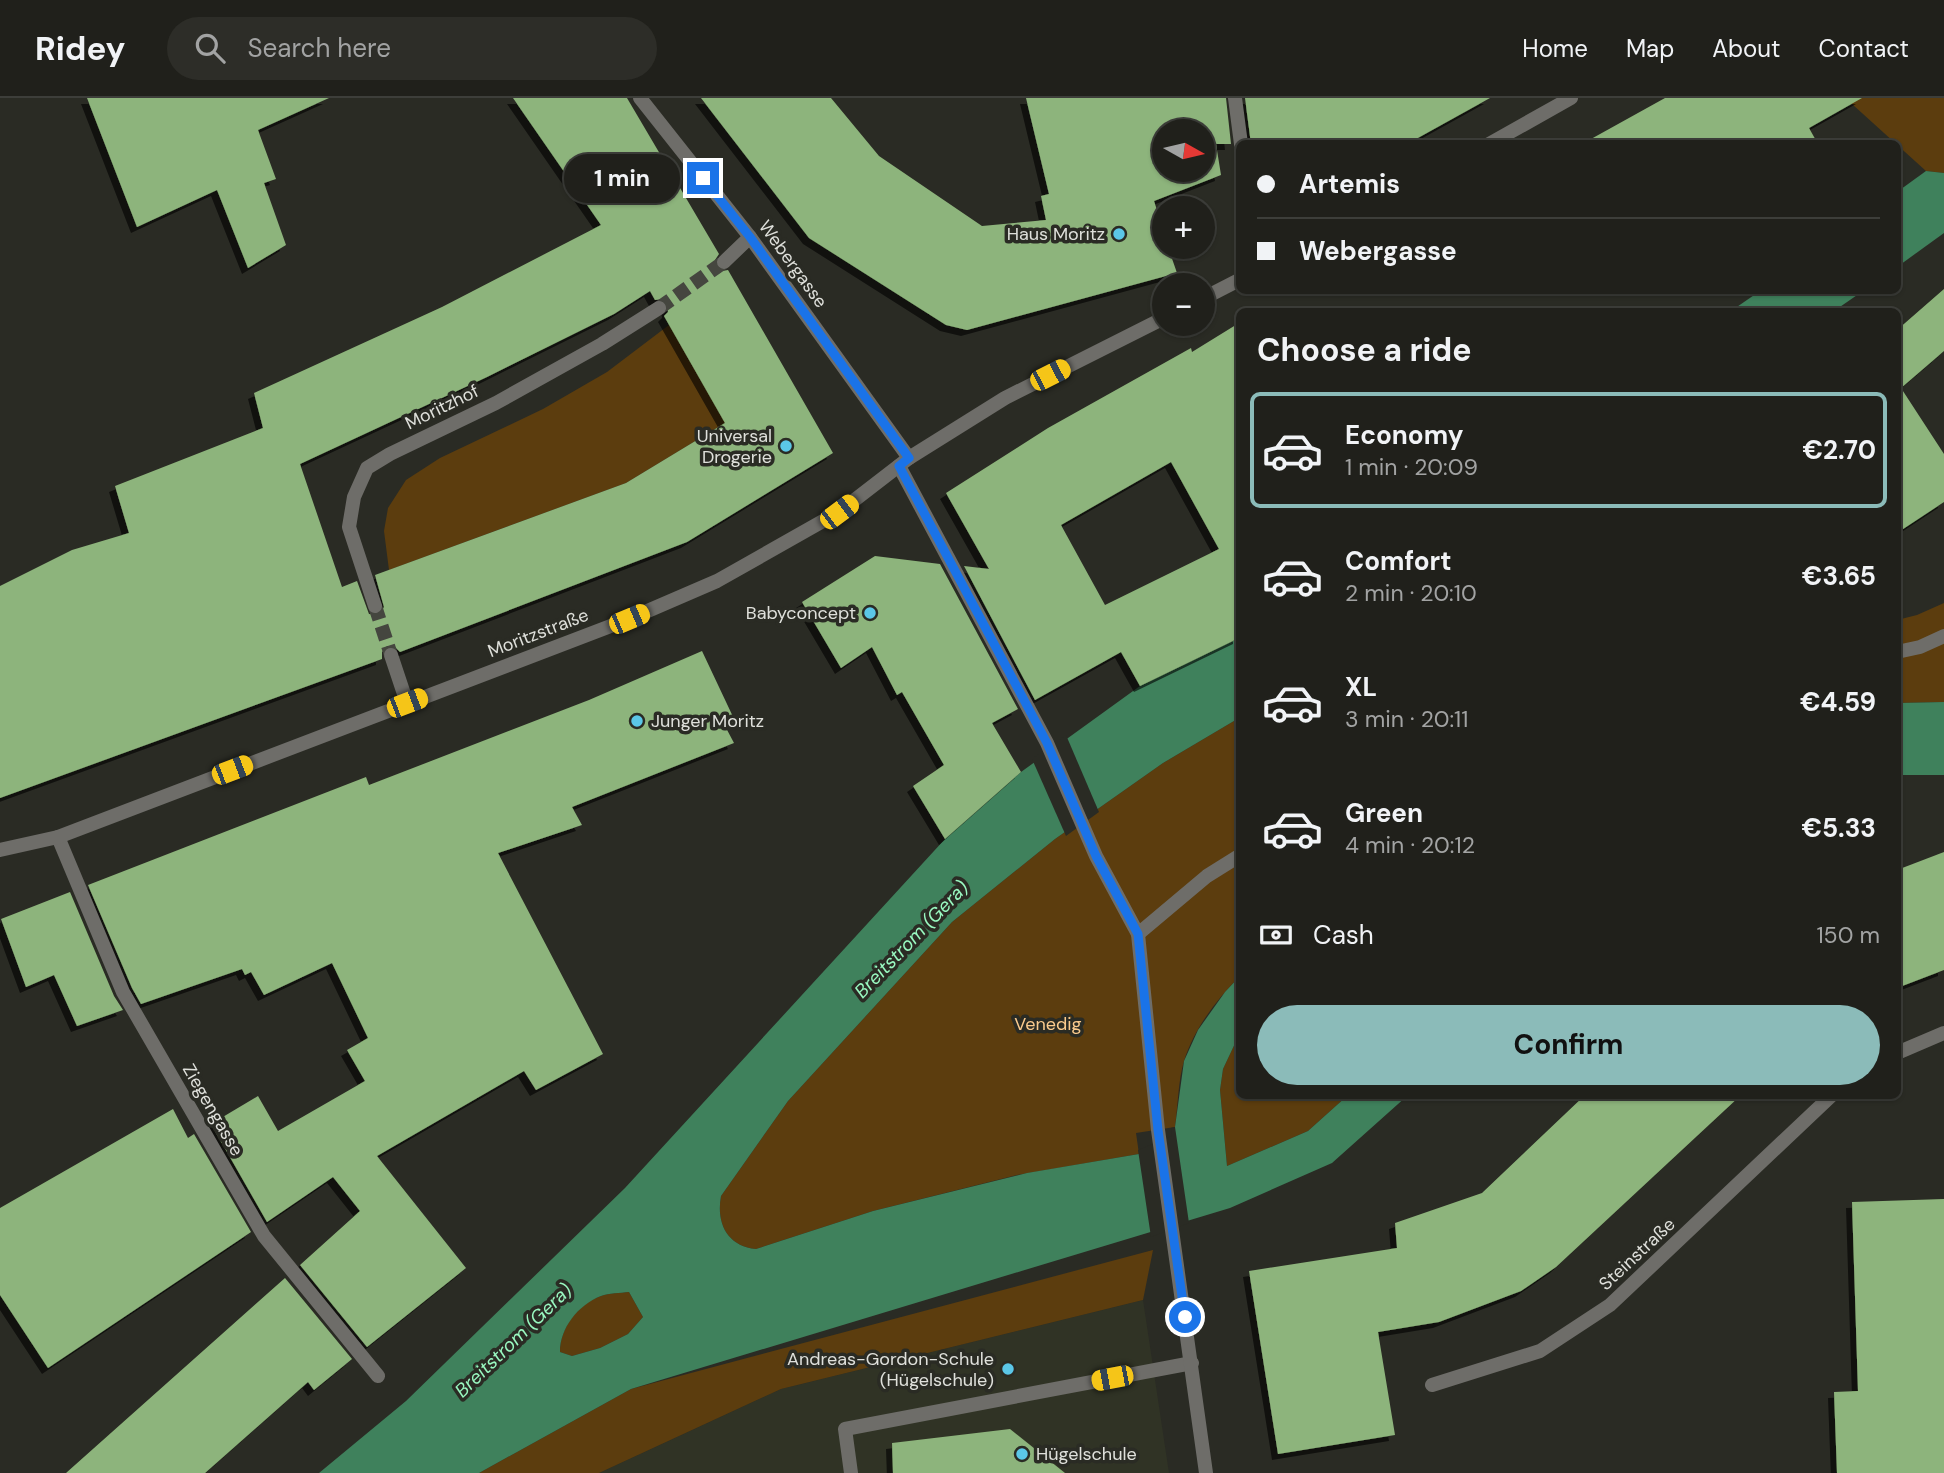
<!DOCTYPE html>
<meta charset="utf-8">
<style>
:root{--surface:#20201b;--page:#2d2d28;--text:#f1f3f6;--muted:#a2a3a3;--line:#3d3e3a;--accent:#8bbbb9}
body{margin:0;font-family:"DM Sans",sans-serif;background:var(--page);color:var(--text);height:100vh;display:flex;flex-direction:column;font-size:26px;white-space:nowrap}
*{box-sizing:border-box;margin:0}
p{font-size:23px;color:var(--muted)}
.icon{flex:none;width:38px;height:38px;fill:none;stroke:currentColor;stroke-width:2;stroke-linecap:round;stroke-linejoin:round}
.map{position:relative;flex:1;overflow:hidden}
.drawer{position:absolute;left:1236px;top:210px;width:665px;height:791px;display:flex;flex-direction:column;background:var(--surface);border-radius:10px;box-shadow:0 2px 5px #0004,0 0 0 2px var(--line)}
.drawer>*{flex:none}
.top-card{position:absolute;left:1236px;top:42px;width:665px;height:154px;border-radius:10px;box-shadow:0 2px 5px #0004,0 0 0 2px var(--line);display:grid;align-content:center;height:154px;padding:0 21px;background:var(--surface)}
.needle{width:46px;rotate:98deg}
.controls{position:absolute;left:1152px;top:21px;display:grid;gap:14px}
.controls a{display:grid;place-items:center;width:63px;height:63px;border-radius:50%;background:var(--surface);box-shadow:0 2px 5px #0004,0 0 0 2px var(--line);font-size:35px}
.end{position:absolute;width:32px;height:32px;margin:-16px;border:9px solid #1a73e8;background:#fff;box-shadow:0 0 0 4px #fff}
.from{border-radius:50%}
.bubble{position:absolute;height:49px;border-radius:24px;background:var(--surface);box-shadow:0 2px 5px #0004,0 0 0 2px var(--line);font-size:23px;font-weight:700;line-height:49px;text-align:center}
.car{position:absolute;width:21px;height:42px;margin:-21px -10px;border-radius:9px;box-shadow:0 0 5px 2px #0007;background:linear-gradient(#f5c518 24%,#345 0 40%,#f5c518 0 76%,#345 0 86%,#f5c518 0)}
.top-card b{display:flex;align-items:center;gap:24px;height:66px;font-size:26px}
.top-card b+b{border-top:2px solid var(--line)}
.top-card i{width:18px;height:18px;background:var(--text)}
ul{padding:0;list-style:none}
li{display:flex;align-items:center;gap:21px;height:116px;margin:0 14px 10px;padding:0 7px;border:4px solid transparent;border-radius:10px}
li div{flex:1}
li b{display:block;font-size:26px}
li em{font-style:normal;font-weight:700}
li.selected{border-color:var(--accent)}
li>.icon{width:63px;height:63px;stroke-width:1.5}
h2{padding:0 21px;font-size:32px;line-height:84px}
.pay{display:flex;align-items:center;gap:18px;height:77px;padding:0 21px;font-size:26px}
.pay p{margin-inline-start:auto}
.cta{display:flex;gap:14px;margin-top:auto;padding:14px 21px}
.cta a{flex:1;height:80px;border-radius:42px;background:var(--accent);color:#111;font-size:28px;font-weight:700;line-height:80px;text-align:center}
header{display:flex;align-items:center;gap:42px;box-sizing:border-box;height:98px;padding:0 35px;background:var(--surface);border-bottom:2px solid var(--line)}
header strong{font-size:33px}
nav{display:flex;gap:38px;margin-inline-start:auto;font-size:24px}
.search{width:490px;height:63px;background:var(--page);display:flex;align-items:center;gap:18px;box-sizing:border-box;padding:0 24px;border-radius:38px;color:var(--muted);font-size:26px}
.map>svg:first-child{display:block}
.built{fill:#303325}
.green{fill:#5c3d0e}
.water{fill:#3f815c;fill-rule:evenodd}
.pier{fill:#2a2b24}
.building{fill:#8db47b;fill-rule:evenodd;filter:url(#shadow)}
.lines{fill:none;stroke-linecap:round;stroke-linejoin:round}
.street-tunnel{stroke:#45463f;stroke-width:14;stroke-dasharray:14 7;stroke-linecap:butt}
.lane{stroke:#6e6d69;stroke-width:14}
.street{stroke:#6e6d69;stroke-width:14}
.route{stroke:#1a73e8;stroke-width:9}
.poi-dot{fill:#5bc7e7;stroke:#2a2b24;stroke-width:2.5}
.labels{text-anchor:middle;stroke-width:7;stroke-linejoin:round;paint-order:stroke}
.poi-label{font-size:18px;fill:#dfe0db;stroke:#2a2b24;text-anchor:end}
.street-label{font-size:18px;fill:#dfe0db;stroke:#2a2b24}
.park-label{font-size:18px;fill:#fbcb8d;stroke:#2a2b24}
.water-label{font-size:19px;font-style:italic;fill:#99f8c0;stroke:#2a2b24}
</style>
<header>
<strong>Ridey</strong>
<div class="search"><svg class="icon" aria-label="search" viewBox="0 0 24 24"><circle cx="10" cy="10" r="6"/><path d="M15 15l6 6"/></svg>Search here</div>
<nav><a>Home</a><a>Map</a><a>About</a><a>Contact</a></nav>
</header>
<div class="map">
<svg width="1944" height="1375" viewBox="0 0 1944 1375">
<defs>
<filter id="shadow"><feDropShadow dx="-6" dy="6" stdDeviation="0" flood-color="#0009"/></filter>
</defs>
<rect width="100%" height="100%" fill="#2a2b24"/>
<!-- built -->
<polygon class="built" points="1143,1202 1169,1375 599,1375 781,1291"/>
<!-- green -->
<g class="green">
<polygon points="1849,0 1944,0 1944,75 1926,73 1852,6"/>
<polygon points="669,227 725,325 626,385 389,472 384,433 388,410 406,382 440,360 543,311 607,274"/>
<polygon points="1944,505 1944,604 1897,605 1897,522 1917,517"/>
<path d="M1239,620V879C1216,902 1194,931 1184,963C1178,983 1178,1008 1175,1029L1136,1035L1139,1056L1017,1077L873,1113L756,1151C727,1148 716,1125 721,1098L788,1003L952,824L1055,741L1163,665Z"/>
<polygon points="1239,937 1239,998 1347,998 1308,1033 1227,1068 1220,992 1223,971"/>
<polygon points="1153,1152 1143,1202 781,1291 599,1375 479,1375 631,1291"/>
<path d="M629,1194L643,1219L628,1236L600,1250L572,1258L560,1254C560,1230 578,1206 601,1198C609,1195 620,1195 629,1194Z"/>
</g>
<!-- water -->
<g class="water">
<polygon points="1926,73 1944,75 1944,135 1897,169 1897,94"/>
<polygon points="1760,193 1760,192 1863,193 1834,213 1731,213"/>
<path d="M1239,540V620L1163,665L1055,741L952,824L788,1003L721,1098C716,1125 727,1148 756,1151L873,1113L1027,1075L1139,1056L1175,1041V1029L1184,963L1198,932L1225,894L1239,879V937L1223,971L1220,992L1227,1068L1308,1033L1347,998H1407L1332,1065L1230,1110L631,1291L479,1375H319L406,1303L625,1090L945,741L1021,674L1140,588ZM629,1194L643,1219L628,1236L600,1250L572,1258L560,1254C560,1230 578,1207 601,1198C609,1195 620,1195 629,1194Z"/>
<polygon points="1944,604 1944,677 1897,677 1897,605"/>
</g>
<!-- pier -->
<g class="pier">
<polygon points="1066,637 1099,714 1066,738 1032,661"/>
<polygon points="1175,1029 1189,1125 1151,1139 1138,1052 1172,1038 1171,1030"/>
</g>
<!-- building -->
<g class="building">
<polygon points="87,0 329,0 258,32 276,81 264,85 286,147 248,170 217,92 137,129"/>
<path d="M513,0H627L719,156L715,162L717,170L722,173L728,172L833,355L687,444L400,554L394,548H387L382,554V561L0,700V488L72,452L129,435L115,388L263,330L254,295L442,209L601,127ZM650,193L655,202L663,201L667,205L668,214L664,218L725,325L626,385L375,477L384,509L379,517L369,516L357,483L342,489L300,366L487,279L614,216Z"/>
<path d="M701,0H831L879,58L982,128L1046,122L1041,98L1049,96L1026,0H1226L1231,46H1216L1221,77L1154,103L1164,133V149H1168L1177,175L967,232L946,227L809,140ZM1164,33H1202V72H1164Z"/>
<polygon points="1245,0 1490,0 1407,46 1251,46"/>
<polygon points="1665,0 1862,0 1809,30 1818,46 1582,46"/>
<polygon points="1944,191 1944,253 1901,290 1944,356 1944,404 1897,435 1897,232"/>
<path d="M1239,225V540L1140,588L1121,554L1035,602L964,468L989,471L946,395L1048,330L1191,250L1192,254ZM1171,364L1219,451L1105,507L1061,427Z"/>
<polygon points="875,458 940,466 1018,611 992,625 1021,674 945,741 913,688 944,667 902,594 897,597 872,549 841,570 802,504"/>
<polygon points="702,553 735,623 725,628 734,645 572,709 582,727 498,755 603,956 536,992 524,973 377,1058 466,1170 367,1249 300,1167 360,1113 333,1079 267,1124 211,1026 258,998 278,1033 365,983 347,952 368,940 332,865 264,897 251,874 245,877 242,871 141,906 132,890 88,787 366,679 369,687 589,602"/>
<polygon points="1944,754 1944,872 1897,890 1897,772"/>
<polygon points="70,794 114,898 123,912 77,928 54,877 26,889 1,821"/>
<polygon points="1584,998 1740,998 1556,1169 1521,1193 1439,1224 1378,1234 1395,1337 1278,1356 1249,1173 1397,1150 1395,1125 1482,1095"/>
<polygon points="173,1011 188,1040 194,1036 251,1134 48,1270 0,1197 0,1110"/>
<polygon points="1944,1101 1944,1375 1837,1375 1834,1294 1858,1293 1852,1104"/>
<polygon points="285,1180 352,1261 314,1292 308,1284 205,1375 66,1375"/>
<polygon points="1010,1331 1065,1375 893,1375 892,1345"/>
</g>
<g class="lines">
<!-- street-tunnel -->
<g class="street-tunnel">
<polyline points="659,210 724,164"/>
<polyline points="375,508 391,557"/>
</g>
<!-- lane -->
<polyline class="lane" points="851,1375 845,1331 1192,1265"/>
<!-- street -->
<g class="street">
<polyline points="640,0 750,139 909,360"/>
<polyline points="1235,0 1241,46"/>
<polyline points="1489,46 1571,0"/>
<polyline points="724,164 750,139"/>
<polyline points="1202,201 1239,182"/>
<polyline points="899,368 1047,645 1096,758 1138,836 1158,1032 1206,1375"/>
<polyline points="375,508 349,429 354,399 367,370 390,356 496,305 602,246 659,210"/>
<polyline points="1897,554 1920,549 1944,538"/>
<polyline points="391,557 407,605"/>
<polyline points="58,739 123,894 264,1138 378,1278"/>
<polyline points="0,752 58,739 629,521 717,483 839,414 909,360 1005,300 1164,220"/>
<polyline points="1138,836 1207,778 1239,758"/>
<polyline points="1897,955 1944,935"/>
<polyline points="1432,1287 1540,1253 1610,1207 1831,998"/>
</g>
</g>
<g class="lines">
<!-- route -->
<polyline class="route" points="703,80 750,139 909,360 899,368 1047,645 1096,758 1138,836 1158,1032 1185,1219"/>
</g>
<!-- markers -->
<g class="poi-dot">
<circle cx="1119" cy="136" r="7"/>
<circle cx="786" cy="348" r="7"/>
<circle cx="870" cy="515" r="7"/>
<circle cx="637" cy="623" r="7"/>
<circle cx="1008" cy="1271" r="7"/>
<circle cx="1022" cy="1356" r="7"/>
</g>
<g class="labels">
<!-- poi labels -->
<g class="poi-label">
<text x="1105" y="142">Haus Moritz</text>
<text x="772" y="344">Universal<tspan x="772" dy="21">Drogerie</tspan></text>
<text x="856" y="521">Babyconcept</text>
<text x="651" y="629" text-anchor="start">Junger Moritz</text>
<text x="994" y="1267">Andreas-Gordon-Schule<tspan x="994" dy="21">(Hügelschule)</tspan></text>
<text x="1036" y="1362" text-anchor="start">Hügelschule</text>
</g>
<!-- street labels -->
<g class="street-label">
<text transform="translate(793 166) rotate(54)" y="6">Webergasse</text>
<text transform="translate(442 309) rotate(-26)" y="6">Moritzhof</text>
<text transform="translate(538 535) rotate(-21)" y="6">Moritzstraße</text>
<text transform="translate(213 1012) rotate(60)" y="6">Ziegengasse</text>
<text transform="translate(1637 1156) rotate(-43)" y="6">Steinstraße</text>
</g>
<!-- park labels -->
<g class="park-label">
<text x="1048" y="932">Venedig</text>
</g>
<!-- water labels -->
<g class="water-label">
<text transform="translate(911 841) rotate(-46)" y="7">Breitstrom (Gera)</text>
<text transform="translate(513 1242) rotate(-44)" y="7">Breitstrom (Gera)</text>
</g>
</g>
</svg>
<div class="controls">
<a><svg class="needle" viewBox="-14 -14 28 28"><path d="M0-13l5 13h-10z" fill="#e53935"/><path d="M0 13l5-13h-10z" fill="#a2a3a3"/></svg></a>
<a>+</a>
<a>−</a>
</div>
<i class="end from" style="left:1185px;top:1219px"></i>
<i class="end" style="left:703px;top:80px"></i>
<div class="bubble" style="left:564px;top:56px;width:116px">1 min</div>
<i class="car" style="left:1050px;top:277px;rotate:63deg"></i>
<i class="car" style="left:839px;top:414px;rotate:53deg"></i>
<i class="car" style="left:629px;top:521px;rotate:67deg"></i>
<i class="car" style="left:407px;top:605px;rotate:69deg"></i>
<i class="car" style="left:232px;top:672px;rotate:69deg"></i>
<i class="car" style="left:1112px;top:1280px;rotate:259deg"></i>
<div class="top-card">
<b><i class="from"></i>Artemis</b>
<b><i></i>Webergasse</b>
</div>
<section class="drawer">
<h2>Choose a ride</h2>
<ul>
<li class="selected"><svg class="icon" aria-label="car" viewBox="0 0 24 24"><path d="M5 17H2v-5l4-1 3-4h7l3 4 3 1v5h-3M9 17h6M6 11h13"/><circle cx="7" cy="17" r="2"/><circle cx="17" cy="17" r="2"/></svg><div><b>Economy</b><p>1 min · 20:09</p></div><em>€2.70</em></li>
<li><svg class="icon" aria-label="car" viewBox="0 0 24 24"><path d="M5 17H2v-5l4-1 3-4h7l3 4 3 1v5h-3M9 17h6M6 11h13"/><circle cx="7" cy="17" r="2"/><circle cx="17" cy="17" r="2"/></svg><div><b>Comfort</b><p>2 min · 20:10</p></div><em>€3.65</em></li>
<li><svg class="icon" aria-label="car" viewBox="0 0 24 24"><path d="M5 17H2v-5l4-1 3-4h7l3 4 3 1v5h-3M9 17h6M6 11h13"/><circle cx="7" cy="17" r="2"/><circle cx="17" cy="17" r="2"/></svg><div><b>XL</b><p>3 min · 20:11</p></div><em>€4.59</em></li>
<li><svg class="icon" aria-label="car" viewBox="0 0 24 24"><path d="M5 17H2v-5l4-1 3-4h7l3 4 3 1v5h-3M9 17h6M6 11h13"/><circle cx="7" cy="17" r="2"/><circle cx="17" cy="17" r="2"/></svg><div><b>Green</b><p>4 min · 20:12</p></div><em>€5.33</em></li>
</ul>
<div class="pay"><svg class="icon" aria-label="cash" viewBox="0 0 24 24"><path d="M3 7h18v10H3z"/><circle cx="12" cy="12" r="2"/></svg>Cash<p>150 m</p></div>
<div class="cta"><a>Confirm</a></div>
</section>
</div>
